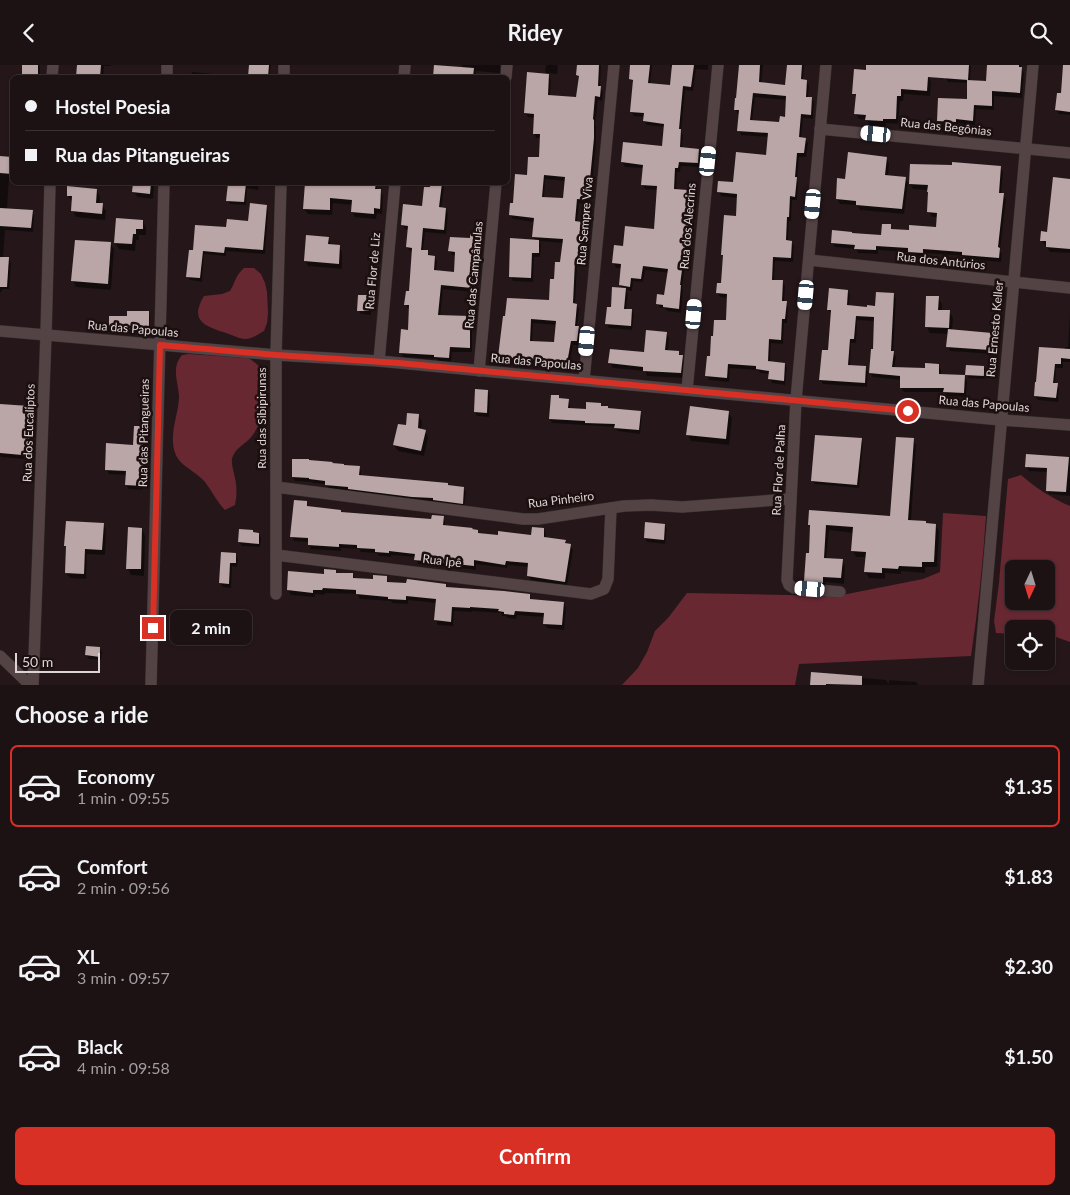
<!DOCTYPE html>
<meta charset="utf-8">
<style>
:root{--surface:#1c1113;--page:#251a1c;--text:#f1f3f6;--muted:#a09da0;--line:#3a3133;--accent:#d93025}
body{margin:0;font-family:Lato,sans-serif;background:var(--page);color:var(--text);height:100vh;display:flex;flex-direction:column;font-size:19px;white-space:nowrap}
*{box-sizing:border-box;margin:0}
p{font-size:16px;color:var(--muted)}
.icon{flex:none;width:28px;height:28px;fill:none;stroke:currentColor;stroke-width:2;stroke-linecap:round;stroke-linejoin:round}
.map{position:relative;height:620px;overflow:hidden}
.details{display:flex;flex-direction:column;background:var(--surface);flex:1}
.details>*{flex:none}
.guide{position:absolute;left:10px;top:10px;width:500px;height:110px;border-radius:8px;box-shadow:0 1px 4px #0004,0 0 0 1px var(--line);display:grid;align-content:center;height:110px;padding:0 15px;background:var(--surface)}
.needle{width:32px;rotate:184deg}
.controls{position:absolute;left:1005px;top:495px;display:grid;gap:10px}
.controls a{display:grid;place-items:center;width:50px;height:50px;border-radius:8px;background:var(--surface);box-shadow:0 1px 4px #0004,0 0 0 1px var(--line);font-size:25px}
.scale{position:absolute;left:15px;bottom:12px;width:85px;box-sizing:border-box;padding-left:5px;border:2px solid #dfd4d5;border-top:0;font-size:14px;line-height:18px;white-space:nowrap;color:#dfd4d5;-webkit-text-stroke:4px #1c0f10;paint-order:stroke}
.end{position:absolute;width:22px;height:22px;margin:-11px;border:6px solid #d93025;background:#fff;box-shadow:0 0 0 2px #fff}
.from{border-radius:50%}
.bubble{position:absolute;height:35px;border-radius:8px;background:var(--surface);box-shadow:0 1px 4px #0004,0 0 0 1px var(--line);font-size:16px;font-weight:700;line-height:35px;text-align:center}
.car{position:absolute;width:15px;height:30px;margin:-15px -8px;border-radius:6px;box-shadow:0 0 4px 1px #0007;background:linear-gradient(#fff 24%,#345 0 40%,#fff 0 76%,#345 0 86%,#fff 0)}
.guide b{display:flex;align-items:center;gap:18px;height:48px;font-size:19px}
.guide b+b{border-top:1px solid var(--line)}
.guide i{width:12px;height:12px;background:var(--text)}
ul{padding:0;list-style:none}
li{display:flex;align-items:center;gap:15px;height:82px;margin:0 10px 8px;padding:0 5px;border:2px solid transparent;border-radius:8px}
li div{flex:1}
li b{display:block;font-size:19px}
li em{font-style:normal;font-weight:700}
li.selected{border-color:var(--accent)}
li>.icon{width:45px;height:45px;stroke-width:1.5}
h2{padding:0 15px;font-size:22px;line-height:60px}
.button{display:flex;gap:10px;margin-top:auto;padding:10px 15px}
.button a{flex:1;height:58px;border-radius:8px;background:var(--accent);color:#fff;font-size:20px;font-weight:700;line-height:58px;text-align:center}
header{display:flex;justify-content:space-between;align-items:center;height:65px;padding:0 15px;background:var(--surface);font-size:22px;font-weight:700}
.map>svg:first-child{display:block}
.forest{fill:#672832;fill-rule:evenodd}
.shadow{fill:#0007;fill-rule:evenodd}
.building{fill:#baa6a7;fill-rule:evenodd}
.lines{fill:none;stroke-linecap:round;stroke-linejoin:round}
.minor-casing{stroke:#3c3233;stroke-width:12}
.minor{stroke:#544345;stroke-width:11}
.route{stroke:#d93025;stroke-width:6}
.labels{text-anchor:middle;stroke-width:5;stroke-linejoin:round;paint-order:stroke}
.street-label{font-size:12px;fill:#dfd4d5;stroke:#1c0f10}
</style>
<header><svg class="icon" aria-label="back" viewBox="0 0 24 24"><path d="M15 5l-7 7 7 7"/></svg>Ridey<svg class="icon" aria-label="search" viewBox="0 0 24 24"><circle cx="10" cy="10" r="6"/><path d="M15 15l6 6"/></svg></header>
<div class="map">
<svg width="1070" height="620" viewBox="0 0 1070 620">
<rect width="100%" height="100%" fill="#251719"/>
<!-- forest -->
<g class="forest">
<path d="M244,203H254L261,209L265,218L267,227L268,248L267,258L264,266C259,269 252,274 245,274C240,274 232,270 226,268C205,261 189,256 204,231L222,229L230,226C236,216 235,211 244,203Z"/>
<path d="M189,289L248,293C278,308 268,349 252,371C246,379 234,383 232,394C231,400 234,407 235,413C237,422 237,431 235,440L225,445C217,437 212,426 205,417C192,402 174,401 173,377C172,361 179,346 179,331C178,316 171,303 182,290Z"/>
<path d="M1021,410C1036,423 1051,433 1070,441V577L1056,572L1046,571V564H1014V569L996,568L994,556L999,518L1008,414ZM1014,504H1046V536H1014Z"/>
<path d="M943,448L986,451C983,498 978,544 971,591L799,599L795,620H622L638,603L647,587L655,566L668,553L687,528L837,531L923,514L940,507Z"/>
</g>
<!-- shadow -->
<g class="shadow">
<polygon points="24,0 39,0 40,3 40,12 23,12"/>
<polygon points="78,0 111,0 111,1 104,1 103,12 78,12"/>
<polygon points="250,0 271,0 269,12 249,12"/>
<polygon points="462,0 500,0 500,8 476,6 475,12 435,12 435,2 462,3"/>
<path d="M546,0H558L557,9L547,8L551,15L550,31L577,34L580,13L578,10V0H601L600,22L603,27L602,36L598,35L595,59L596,60V78L590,139L579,138L577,158H581L583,162L582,180L585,184L583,200H577L575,240H576L579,244L577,261L581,267L579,280H573L569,302L553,300L502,296L499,291L504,252L551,237L555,215L561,198L563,178L539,176L541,180L540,192H534L533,217L513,216L511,212L536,176L533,172L534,157L513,154L510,150L514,139L528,111L540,94L541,73H536L534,68L535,53L528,52L525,48L547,10L545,6ZM545,114L566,116L564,135L544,133ZM533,258L557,260L555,278L532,277Z"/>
<polygon points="631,0 652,0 650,20 671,21 673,6 670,0 708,0 708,5 696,4 693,26 685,25 681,67 683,70 682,83 698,85 700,89 699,102 681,101 680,107 677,107 676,125 688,126 690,131 689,147 690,147 693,151 691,169 693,172 692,179 687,179 682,224 683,225 681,248 667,246 665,243 660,243 658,239 665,232 669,208 645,205 643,217 633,216 632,226 626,225 628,229 626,245 632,245 634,250 632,265 609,263 606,258 612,244 622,224 620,220 622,203 616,203 614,198 624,182 655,165 658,125 645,124 642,119 644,103 625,102 622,97 663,82 665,62 647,60 644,56 645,52 634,51 631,47 634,18 630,14"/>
<path d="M739,0H763L761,19L786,21L788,0H804L803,16H806L809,20L808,33H811L814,37L813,54L803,53L801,74H805L808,78L806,92H799L797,115L798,118L797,135H792L791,156H789L788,177H791L794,181L793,197L775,196L774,216H782L785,221L784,237L786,238L788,242L787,258H784L783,279L771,278L770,297L785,299L787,303L785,320L772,318L770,314V309L760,308L758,305L730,303L729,317L709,315L707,311L711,292L727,257L728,233L720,232L717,227L722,220L724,193L722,190L737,153L738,133L721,131L719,127L734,119L767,91L769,72L741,70L739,66L740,49H738L735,44L740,8L738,5ZM755,32L787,35L786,53L780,59L752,57Z"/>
<polygon points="868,0 925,0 928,12 931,17 930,31 904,29 903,36 900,36 898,59 886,58 886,61 870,60 867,55 859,54 856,49 857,34 854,29 867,6"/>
<polygon points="946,0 970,0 971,2 970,17 987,17 988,0 1021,0 1021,3 1024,8 1022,33 994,31 994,45 976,44 975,60 958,58 958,62 941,61 938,56 939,34 968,35 968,18 948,17 945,12"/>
<polygon points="1064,0 1070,0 1070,50 1059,49 1056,45 1062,29"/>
<polygon points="192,7 213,9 215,12 191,12"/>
<polygon points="0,91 12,93 12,113 9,113 7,144 32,146 34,150 33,167 5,165 3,193 8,194 11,198 9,224 3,224 0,228"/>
<polygon points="886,93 889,98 888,112 905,113 908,118 904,149 860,145 857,140 840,139 837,134 846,115"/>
<polygon points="1000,102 1003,107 1001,130 1003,130 1006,134 1000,186 1002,189 1001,197 966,194 964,191 926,188 925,193 912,192 909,187 878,185 878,189 858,188 856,184 835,182 832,178 852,170 883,172 890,161 893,165 910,167 937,163 938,152 932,152 929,147 928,125 913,124 910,119"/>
<polygon points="1070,115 1070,188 1050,187 1042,176 1048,168"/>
<polygon points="134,118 154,118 153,134 137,132 134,127"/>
<polygon points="229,118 259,118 258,125 247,123 246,140 230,139 228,136"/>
<polygon points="306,118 375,118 378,125 380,125 383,131 382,149 377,148 376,154 355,152 352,147 353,140 333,138 332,150 308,149 304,144"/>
<polygon points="432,118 441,118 444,122 441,144 446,144 448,149 446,169 425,167 423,186 427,186 430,191 434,192 437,196 436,206 455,208 456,191 452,190 450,186 480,171 482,175 481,200 479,200 478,210 476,210 474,227 443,224 440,252 470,252 472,257 472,287 452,287 451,297 438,296 437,294 403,292 401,287 409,266 410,244 408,244 406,240 410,228 413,187 410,186 407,182 409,165 405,164 402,160 423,142 431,124"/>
<polygon points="97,125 100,132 100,139 102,140 106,146 105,155 76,152 72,145 72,137 68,131"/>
<polygon points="266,141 268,145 265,189 226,186 226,191 204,189 202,217 190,215 187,211 194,187 227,164 249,157"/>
<polygon points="143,156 146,163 146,170 139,170 139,175 136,175 135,186 119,184 115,178"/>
<polygon points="328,173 331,179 331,181 339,181 342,187 342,204 308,201 305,196"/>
<polygon points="110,178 114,184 111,225 76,222 73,216"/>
<polygon points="848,226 850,230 849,242 876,243 894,229 896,234 893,288 896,292 894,304 926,304 938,300 941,305 941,310 964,312 967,316 966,332 947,331 945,327 904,327 901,323 901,315 873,312 870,307 874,286 875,256 857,255 856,278 851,278 850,302 865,302 868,307 867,322 823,319 820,315 829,286 831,249 828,244"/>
<polygon points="372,232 375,236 374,244 371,244 371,250 361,249 358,245"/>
<polygon points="938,232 942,239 942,246 949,246 953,253 952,266 991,269 993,273 992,289 950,286 948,282 948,269 930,268 926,261"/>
<polygon points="148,247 150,251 150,264 132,264 132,268 112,267 110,263 110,252 128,252"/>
<polygon points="1070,248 1070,297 1063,297 1063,303 1056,303 1055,320 1057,320 1059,324 1058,337 1038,335 1035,331 1036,318 1065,285 1065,282 1068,282"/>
<polygon points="666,268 669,273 668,286 678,287 685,297 684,313 647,311 645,306 613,303 610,298 645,289"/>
<polygon points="984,302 986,306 985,314 969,313 967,309"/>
<polygon points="476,326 488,326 490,330 489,352 477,351 475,347"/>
<polygon points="559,332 560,335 568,336 570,339 570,344 587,345 600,339 602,342 608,344 640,347 642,351 640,369 618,366 615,362 552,358 550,354"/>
<polygon points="29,343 31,347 30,357 32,359 31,391 24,390 24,394 1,392 0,390 0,350"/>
<polygon points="728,347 732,353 729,380 691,376 688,370"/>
<polygon points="418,350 422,356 421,365 425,366 428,372 424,391 398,386 394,380 407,362"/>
<polygon points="146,362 148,367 147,383 145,382 144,396 146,400 144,400 142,425 129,424 126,420 127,410 109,409 107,405 135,381"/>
<polygon points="861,374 863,378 859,423 815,419 812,415"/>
<polygon points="913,375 916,380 911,457 935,460 939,466 937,502 925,502 925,508 901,506 901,509 885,508 885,514 869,513 865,507 866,492 856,492 853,486 854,468 829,465 826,494 842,495 845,501 844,519 826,517 825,523 809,522 805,516 810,489 812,464 809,460 891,453"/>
<polygon points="1027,390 1070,393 1070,431 1049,429 1047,425 1048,407 1029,406 1026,401"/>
<polygon points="332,399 359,402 361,406 361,411 448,419 449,422 463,423 466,427 464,442 351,428 350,426 329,424 326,419 313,418 312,417 295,416 293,412"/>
<polygon points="146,400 147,401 144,425"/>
<polygon points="306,437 309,442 341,446 342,448 433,455 443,452 445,457 445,461 477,466 479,469 499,472 533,471 544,464 546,469 546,473 565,476 567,480 570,481 573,485 567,521 531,515 528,511 529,502 508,500 507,503 476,499 476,505 468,504 418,499 416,492 391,490 391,492 379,491 377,488 361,487 359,484 341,483 341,486 311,484 309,480 309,477 294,476 292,471"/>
<polygon points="646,458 665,460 667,464 665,479 647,477 645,473"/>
<polygon points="103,459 106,464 105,490 87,489 86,514 70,513 66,508 68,484 66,480"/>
<polygon points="142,464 145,471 144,511 131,510 128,504"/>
<polygon points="253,466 254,469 259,469 261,473 260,482 242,481 239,477"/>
<polygon points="222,489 236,490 238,494 237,502 232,501 231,523 223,522 220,518"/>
<polygon points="336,506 337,509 353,510 355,514 374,515 386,512 389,518 446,520 448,523 529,530 532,535 564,538 566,543 564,565 547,563 544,559 544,552 517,550 516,554 508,553 506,551 502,551 501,548 472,546 472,547 454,546 453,561 438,560 436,555 437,538 408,535 408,539 392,538 391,536 360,534 357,529 325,528 324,530 315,529 315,532 291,530 288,525"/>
<polygon points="100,583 102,587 101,595 89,594 86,590"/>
<polygon points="812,608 886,615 889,619 889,615 916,617 918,620 811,620"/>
</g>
<!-- building -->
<g class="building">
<rect x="22" y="0" width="16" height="12"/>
<polygon points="77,0 101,0 100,12 76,12"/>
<polygon points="249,0 269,0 268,12 248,12"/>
<polygon points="434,0 474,3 473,12 433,12"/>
<path d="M577,0H599L598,21H601L600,32L595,31L593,54L594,55V73L588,135L577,134L575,156L581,157L580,178L583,179L581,196H575L573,238L577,239L575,261H579L577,276H571L567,298L550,296L498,292L503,251H505L507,233L549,235L550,214H554L555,197H560L563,174L532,172L534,153L509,150L510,138H513L515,109L527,110L528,92H539L540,69H533L534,49L524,48L527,7L549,9L548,30L576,32L579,11L576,10ZM544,110L565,112L563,133L542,132ZM531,254L556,256L554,277L530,276Z"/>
<polygon points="630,0 650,0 648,18 670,20 672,0 694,0 691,22 683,21 679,64 681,64 680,82 699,84 698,98 679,97 678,103 675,103 674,124 688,125 687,145 691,146 689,166 691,167 690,175 686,175 680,220 681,220 679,244 663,242 663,240 656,239 657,229 664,230 668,204 643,201 641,214 631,213 630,222 619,220 621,199 612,198 614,180 623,181 625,161 654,164 657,121 641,120 643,100 621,97 623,77 662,81 664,59 643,56 644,48 630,47 633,15 629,14"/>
<path d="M739,0H760L759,17L785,20L787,0H802L801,14L807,15L806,32H812L811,50L801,49L799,72L806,73L804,88H797L795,112H797L795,132L790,131L789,152H787L786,175L792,176L791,193L773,192L772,215H783L782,236H787L785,254H782L781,275L769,274L768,296L785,298L784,316L768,314L769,306L756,304V301L728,299L727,313L705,311L707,291H710L711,271H713L714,255H726L727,229L716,228L717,218H721L723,190H721L724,150L736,151L737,129L717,127L718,116L733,117L736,87L766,90L768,68L737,66L739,45H734L735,33H736ZM753,28L786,31L785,52L780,51L779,57L750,55Z"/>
<polygon points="866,0 969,0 968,15 928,12 927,26 901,24 901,31 897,31 896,54 883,54 883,56 865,55 866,50 854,49 856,29 852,29 854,4 866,5"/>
<polygon points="987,0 1019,0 1019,2 1022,2 1020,28 992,26 992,41 974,40 973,56 956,54 956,57 937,56 938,33 967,34 967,15 986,16"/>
<polygon points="1063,0 1070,0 1070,47 1055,45 1057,28 1061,28"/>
<polygon points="848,87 887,92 885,110 906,112 902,144 856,140 856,136 836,134 837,113 845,114"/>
<polygon points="0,91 12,92 12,109 0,108"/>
<polygon points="952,97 1001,101 999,128 1004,128 998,182 1000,183 999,193 962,190 962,187 923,184 923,188 908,187 908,183 876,181 876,185 854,184 855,180 831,178 832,165 852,167 852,168 881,170 882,159 891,159 891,164 909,165 909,160 936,162 937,148 927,147 928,127 927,127 928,120 909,119 910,99 952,100"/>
<polygon points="1053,112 1070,114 1070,184 1046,182 1046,176 1040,176 1041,166 1047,167"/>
<polygon points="133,118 151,118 150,129 132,127"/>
<polygon points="228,118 246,118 244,137 226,136"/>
<polygon points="305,118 376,118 375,124 381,124 380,144 374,143 374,149 351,147 352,135 330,133 330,145 303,144"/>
<polygon points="431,118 442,118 439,142 446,143 444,165 423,163 421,185 428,185 428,190 435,191 434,205 454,207 455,187 448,186 450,172 470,173 470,169 480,169 479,196 477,196 476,206 474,206 472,223 441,220 438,250 470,251 470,283 450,282 449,293 434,292 434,290 399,288 401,264 408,265 409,240 404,240 406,226 409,226 412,183 406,182 408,161 401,160 403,139 422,141 424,122 430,122"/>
<polygon points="67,121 97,124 96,138 103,138 102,149 71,146 72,131 67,131"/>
<polygon points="250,138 267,140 263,185 225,182 224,188 203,186 200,213 186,212 189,185 193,185 195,160 226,162 227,154 248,156"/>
<polygon points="0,143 33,145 31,163 0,161"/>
<polygon points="116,153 143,155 143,164 136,164 136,169 133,169 132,179 114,178"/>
<polygon points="306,170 329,172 328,179 340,180 339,199 304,196"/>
<polygon points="510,173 539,175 539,188 532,188 531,213 509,212"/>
<polygon points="75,175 111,177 108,219 71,216"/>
<polygon points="0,192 9,192 7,222 0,222"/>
<polygon points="612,222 626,223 624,244 632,244 631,261 605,259 607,242 611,242"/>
<polygon points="829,223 848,225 847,240 867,242 867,240 875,241 876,227 894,228 891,286 894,286 892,302 925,303 925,298 939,299 939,309 965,310 964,328 943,327 944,323 900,323 900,311 869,308 871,284 873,284 874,252 856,251 854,274 850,274 848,300 866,301 865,318 819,315 822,285 828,285 831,245 827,245"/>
<polygon points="358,230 373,230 372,240 370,240 369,246 357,246"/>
<polygon points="926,231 939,231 938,245 950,245 949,263 925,262"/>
<polygon points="127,246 149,246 149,261 130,261 130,264 109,263 109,251 127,251"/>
<polygon points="948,264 992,268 990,285 946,282"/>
<polygon points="646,265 667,267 665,285 679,286 679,290 683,290 681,308 643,306 643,302 608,298 610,284 644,287"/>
<polygon points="1039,282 1070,284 1070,294 1061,293 1061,299 1055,299 1053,318 1058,318 1056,333 1034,331 1035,317 1036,317"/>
<polygon points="966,300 984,301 984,311 965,310"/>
<polygon points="475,324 488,325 487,348 474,347"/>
<polygon points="551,330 559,330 559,333 569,334 568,343 586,344 586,337 601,338 601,341 608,341 608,343 641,346 639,365 614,363 615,359 585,358 585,356 549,354"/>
<polygon points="0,339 29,341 28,354 30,354 29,387 22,387 22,390 0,388"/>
<polygon points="690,341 729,346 726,374 686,370"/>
<polygon points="407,348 419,349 418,363 426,365 421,386 393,380 398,359 406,360"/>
<polygon points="134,361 146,361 145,379 143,379 142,396 145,396 143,421 125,420 126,406 105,405 106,378 133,380"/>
<polygon points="815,370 862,373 857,420 811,416"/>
<polygon points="896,372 914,373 908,455 926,456 926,458 936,459 934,497 922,497 922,502 899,501 898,504 882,503 882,508 864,507 866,487 851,486 853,462 826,460 824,493 843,494 841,513 823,512 823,518 804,516 806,488 809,488 810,460 808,460 809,445 890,451"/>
<polygon points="1026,389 1069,392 1066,427 1046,426 1047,403 1025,402"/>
<polygon points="292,394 309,394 309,395 333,397 332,398 344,399 344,400 360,401 359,410 448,418 448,420 464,422 463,439 433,435 433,433 412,432 348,424 348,422 325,420 325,416 309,414 309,413 292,412"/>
<polygon points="294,435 307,436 307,441 341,445 341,447 431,454 432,450 444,451 443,460 473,463 472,464 478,465 478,468 498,470 498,466 531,470 532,462 544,463 544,472 566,475 565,478 571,479 565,517 527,511 528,498 506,496 505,500 474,495 474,501 465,500 414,495 415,489 389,486 389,488 375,487 375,484 357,483 357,480 339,479 339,482 308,480 308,473 290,472"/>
<polygon points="66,456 104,458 102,485 85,484 84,509 65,508 66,481 64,481"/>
<polygon points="645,457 665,459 664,475 644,473"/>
<polygon points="128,462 142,463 141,504 126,504"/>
<polygon points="239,464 253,465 253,467 259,468 259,479 238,477"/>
<polygon points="221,487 236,488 236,498 230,498 229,519 219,518"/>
<polygon points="324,504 336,505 336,508 353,508 353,513 373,514 373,510 387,511 387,517 406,518 407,514 446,519 446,522 504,526 530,529 530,534 564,537 562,560 543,559 544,548 515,546 514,550 504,549 504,547 498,546 499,544 470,542 470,543 452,542 451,557 434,555 436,534 406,531 406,535 388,534 388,532 356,529 356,525 323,523 322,525 313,525 313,528 287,525 288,506 324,509"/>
<polygon points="86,581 100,582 100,592 85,590"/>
<polygon points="811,607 862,611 862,620 826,619 826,620 810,620"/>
</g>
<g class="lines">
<defs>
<g id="minor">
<polyline points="826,0 796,335 787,515 789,520 794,523 840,527"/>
<polyline points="52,12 53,0"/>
<polyline points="167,12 167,0"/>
<polyline points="284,12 284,0"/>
<polyline points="404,12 405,0"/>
<polyline points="506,12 507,0"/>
<polyline points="820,64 1070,88"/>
<polyline points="809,195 1070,223"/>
<polyline points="0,266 276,290 379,296 1001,355 1070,360"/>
<polyline points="379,296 395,118"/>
<polyline points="479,306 496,118"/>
<polyline points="584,315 614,0"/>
<polyline points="687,325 718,0"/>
<polyline points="276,422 523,454 538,454 624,441 651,440 682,442 790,434"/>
<polyline points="276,490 591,529 604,524 608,514 611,443"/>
<polyline points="276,529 276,290 281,118"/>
<polyline points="0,591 30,620"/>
<polyline points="33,620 46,270 50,118"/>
<polyline points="151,620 164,118"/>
<polyline points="978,620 1033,0"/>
</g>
</defs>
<!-- minor casing -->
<use href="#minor" class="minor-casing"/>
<!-- minor -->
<use href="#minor" class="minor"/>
</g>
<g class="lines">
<!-- route -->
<polyline class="route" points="153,563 160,280 276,290 399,298 908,346"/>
</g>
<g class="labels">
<!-- street labels -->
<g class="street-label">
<text transform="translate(946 62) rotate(6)" y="4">Rua das Begônias</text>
<text transform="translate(585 156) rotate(-85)" y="4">Rua Sempre Viva</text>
<text transform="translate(688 161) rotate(-85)" y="4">Rua dos Alecrins</text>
<text transform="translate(941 196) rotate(6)" y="4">Rua dos Antúrios</text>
<text transform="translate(373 206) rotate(-85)" y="4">Rua Flor de Liz</text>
<text transform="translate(474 210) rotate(-85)" y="4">Rua das Campânulas</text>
<text transform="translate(133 264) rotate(5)" y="4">Rua das Papoulas</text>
<text transform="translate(995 264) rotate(-85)" y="4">Rua Ernesto Keller</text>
<text transform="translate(536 297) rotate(5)" y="4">Rua das Papoulas</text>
<text transform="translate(984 339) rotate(5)" y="4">Rua das Papoulas</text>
<text transform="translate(262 353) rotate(-90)" y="4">Rua das Sibipirunas</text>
<text transform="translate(29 368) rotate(-88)" y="4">Rua dos Eucaliptos</text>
<text transform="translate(144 368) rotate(-89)" y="4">Rua das Pitangueiras</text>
<text transform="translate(779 405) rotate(-87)" y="4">Rua Flor de Palha</text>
<text transform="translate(561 435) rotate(-7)" y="4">Rua Pinheiro</text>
<text transform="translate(442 496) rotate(7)" y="4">Rua Ipê</text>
</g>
</g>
</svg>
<div class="controls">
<a><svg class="needle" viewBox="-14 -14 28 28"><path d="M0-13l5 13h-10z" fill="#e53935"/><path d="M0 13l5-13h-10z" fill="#a09da0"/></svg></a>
<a><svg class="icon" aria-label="locate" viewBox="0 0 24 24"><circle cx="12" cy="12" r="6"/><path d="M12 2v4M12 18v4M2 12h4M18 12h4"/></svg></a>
</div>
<div class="scale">50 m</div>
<i class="end from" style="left:908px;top:346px"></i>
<i class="end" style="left:153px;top:563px"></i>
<div class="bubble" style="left:170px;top:545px;width:82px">2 min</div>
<i class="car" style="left:876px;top:69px;rotate:276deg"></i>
<i class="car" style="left:708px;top:96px;rotate:6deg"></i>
<i class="car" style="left:813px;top:139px;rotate:185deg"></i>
<i class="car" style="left:806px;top:230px;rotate:185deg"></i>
<i class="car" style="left:694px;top:249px;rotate:5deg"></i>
<i class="car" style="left:587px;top:276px;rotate:185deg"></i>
<i class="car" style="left:810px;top:524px;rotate:275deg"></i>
<div class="guide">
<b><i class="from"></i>Hostel Poesia</b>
<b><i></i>Rua das Pitangueiras</b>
</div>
</div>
<section class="details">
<h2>Choose a ride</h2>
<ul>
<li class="selected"><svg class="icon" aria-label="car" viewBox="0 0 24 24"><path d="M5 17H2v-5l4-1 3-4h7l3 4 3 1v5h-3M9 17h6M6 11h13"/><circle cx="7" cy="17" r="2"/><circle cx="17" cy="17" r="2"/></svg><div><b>Economy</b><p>1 min · 09:55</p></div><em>$1.35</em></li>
<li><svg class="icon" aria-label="car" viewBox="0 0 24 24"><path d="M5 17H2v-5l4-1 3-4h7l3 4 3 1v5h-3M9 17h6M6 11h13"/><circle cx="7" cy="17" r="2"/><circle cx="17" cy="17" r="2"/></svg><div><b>Comfort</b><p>2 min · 09:56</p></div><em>$1.83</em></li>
<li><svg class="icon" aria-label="car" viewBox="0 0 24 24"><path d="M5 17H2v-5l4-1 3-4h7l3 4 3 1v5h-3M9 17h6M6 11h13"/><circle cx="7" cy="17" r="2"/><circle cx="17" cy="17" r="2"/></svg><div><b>XL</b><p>3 min · 09:57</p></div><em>$2.30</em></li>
<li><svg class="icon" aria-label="car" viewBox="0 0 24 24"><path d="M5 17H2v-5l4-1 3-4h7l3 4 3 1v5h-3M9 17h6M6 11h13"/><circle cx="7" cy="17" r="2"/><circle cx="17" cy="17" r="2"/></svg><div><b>Black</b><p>4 min · 09:58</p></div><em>$1.50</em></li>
</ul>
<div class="button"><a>Confirm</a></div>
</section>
